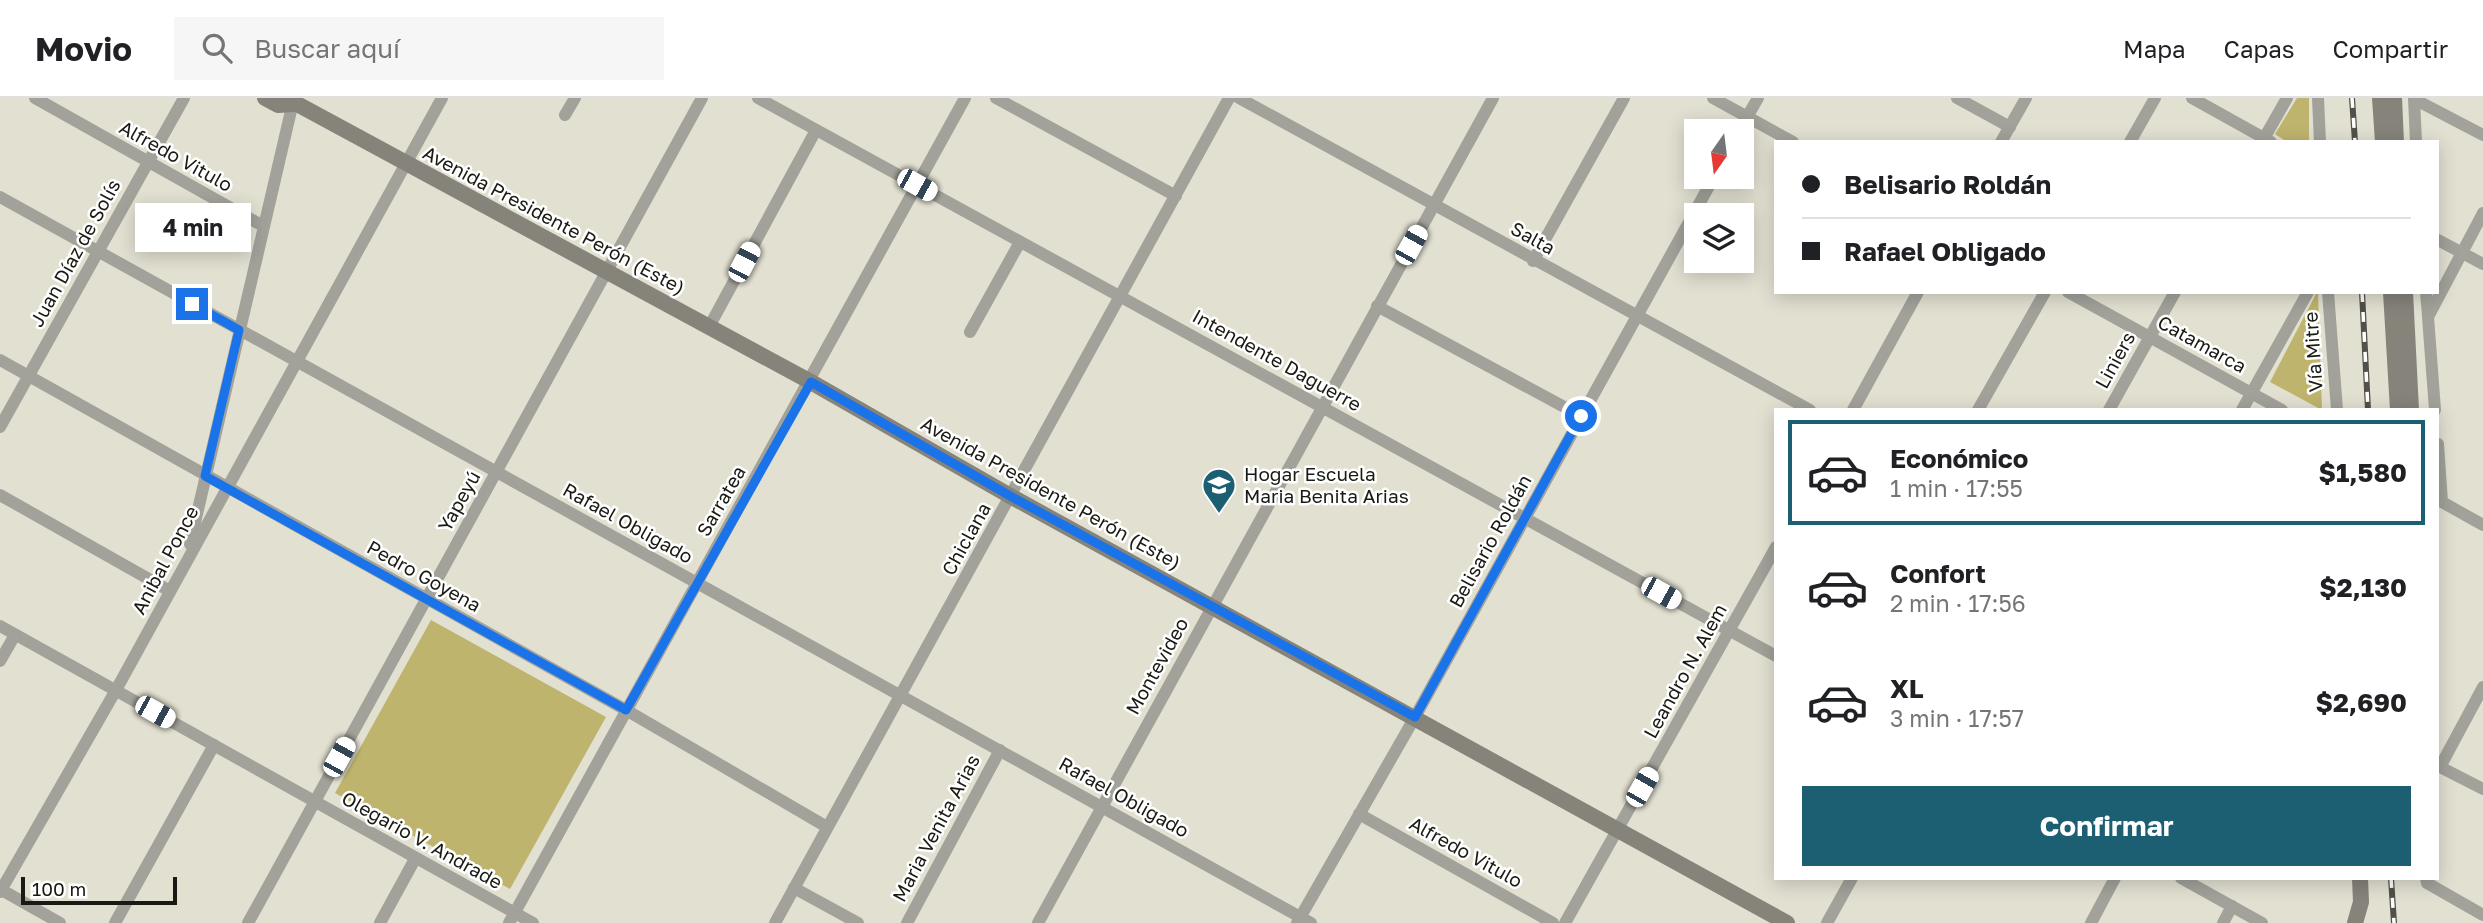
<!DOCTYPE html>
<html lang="es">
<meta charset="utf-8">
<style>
:root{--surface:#fff;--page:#f6f6f6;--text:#202124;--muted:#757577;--line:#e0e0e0;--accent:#1c5f72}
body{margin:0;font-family:"Golos Text",sans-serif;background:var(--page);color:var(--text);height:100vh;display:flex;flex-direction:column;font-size:26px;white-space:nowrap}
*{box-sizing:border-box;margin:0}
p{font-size:23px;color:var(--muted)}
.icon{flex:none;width:38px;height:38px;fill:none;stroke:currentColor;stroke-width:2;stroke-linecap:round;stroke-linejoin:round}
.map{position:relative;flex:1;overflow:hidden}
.side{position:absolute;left:1774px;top:310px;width:665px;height:472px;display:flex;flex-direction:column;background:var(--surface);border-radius:0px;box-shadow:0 4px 18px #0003}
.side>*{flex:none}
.hud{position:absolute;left:1774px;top:42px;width:665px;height:154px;border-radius:0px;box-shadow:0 4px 18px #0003;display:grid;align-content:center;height:154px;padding:0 28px;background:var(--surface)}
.needle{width:46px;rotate:194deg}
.buttons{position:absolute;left:1684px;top:21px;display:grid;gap:14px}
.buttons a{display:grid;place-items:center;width:70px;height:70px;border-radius:0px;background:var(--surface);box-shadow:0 4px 18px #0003;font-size:35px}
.scale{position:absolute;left:21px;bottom:18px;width:156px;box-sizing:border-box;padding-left:7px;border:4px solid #1a1a14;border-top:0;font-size:19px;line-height:24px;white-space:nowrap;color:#1a1a14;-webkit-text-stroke:5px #fff;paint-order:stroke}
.end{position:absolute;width:32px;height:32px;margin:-16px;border:9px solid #1a73e8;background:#fff;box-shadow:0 0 0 4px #fff}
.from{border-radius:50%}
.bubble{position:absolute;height:49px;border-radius:0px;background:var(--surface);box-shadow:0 4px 18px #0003;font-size:23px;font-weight:700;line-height:49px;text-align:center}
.car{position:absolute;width:21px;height:42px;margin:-21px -10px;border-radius:9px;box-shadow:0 0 5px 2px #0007;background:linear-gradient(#fff 24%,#345 0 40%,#fff 0 76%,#345 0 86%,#fff 0)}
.hud b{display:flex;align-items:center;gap:24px;height:66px;font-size:26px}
.hud b+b{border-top:2px solid var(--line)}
.hud i{width:18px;height:18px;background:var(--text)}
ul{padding:12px 0 0;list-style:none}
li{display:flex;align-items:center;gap:21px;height:105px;margin:0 14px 10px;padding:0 14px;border:4px solid transparent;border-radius:0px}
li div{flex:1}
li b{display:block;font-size:26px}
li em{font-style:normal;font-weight:700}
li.active{border-color:var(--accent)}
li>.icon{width:63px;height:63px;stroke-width:1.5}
.primary-button{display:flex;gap:14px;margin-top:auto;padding:14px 28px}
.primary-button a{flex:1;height:80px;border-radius:0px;background:var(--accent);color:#fff;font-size:28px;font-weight:700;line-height:80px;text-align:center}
header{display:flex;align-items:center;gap:42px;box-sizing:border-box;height:98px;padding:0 35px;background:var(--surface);border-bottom:2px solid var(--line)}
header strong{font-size:33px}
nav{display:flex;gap:38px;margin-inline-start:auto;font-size:24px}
.search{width:490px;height:63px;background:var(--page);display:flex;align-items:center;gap:18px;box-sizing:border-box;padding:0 24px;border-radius:0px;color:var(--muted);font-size:26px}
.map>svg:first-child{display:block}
.green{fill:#beb46d}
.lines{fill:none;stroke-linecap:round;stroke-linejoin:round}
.street{stroke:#a2a29b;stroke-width:12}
.secondary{stroke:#85837a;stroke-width:16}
.rail-casing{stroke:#525149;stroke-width:6}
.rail{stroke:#fff;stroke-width:3.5;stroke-dasharray:10;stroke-linecap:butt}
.route{stroke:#1a73e8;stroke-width:9}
.labels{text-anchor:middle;stroke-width:5;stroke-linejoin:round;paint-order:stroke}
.street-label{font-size:19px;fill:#1a1a14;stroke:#fff}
.poi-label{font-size:19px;fill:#1a1a14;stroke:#fff;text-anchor:start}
</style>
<header>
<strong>Movio</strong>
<div class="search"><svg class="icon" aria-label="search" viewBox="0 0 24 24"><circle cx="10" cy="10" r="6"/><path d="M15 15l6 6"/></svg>Buscar aquí</div>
<nav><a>Mapa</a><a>Capas</a><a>Compartir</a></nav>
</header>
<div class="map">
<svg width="2483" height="825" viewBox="0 0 2483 825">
<rect width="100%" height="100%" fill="#e2e0d1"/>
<!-- green -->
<g class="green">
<polygon points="2297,0 2309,0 2309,44 2287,44 2275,36"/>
<polygon points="2317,194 2318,194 2322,312 2270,284"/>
<polygon points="431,522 606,619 510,791 335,695"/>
</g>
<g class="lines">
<!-- street -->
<g class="street">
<polyline points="35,0 263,128"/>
<polyline points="758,0 1776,558"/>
<polyline points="996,0 1176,98"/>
<polyline points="1239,0 1810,312"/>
<polyline points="1713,0 1793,44"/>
<polyline points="1957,0 2010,29"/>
<polyline points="2192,0 2271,44"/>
<polyline points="2318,0 2320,44"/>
<polyline points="2414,0 2416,44"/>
<polyline points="2414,1 2483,37"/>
<polyline points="565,17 575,0"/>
<polyline points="1739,33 1758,0"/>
<polyline points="2001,44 2026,0"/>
<polyline points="2130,44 2155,0"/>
<polyline points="2262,44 2287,0"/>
<polyline points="0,99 1311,825"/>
<polyline points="2438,142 2483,166"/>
<polyline points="1533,163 1624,0"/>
<polyline points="2068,194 2282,312"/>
<polyline points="2328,194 2337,312"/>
<polyline points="2426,194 2428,218"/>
<polyline points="1377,208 1581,318"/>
<polyline points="709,229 816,32"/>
<polyline points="970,234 1020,144"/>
<polyline points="0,262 626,612 827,729"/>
<polyline points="1853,312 1918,194"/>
<polyline points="1978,312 2045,194"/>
<polyline points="2109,312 2175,194"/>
<polyline points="2242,312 2308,194"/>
<polyline points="2435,312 2428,219 2483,115"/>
<polyline points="0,329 184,0"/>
<polyline points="2438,346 2442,404 2483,427"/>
<polyline points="0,397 170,493"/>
<polyline points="190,446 294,0"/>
<polyline points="0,528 533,825"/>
<polyline points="0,563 15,537"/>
<polyline points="2438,668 2483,691"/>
<polyline points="2440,669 2483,589"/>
<polyline points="1359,716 1553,825"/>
<polyline points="2181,780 2262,825"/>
<polyline points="2426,780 2427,785 2483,817"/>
<polyline points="794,790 858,825"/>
<polyline points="0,791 60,825"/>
<polyline points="0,794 116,592 442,0"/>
<polyline points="115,825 214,647"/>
<polyline points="248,825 702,0"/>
<polyline points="380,825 415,761"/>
<polyline points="509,825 965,0"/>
<polyline points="775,825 1229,0"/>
<polyline points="907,825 1000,652"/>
<polyline points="1038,825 1493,0"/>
<polyline points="1297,825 1415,619 1714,79"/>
<polyline points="1565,825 1776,449"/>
<polyline points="1827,825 1852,780"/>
<polyline points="2091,825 2115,780"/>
<polyline points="2223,825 2232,808"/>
</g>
<!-- secondary -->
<g class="secondary">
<polyline points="265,0 278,7 293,6"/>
<polyline points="286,0 811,284 1012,399 1787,825"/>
<polyline points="2380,0 2383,44"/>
<polyline points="2394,0 2396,44"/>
<polyline points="2391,194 2398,312"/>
<polyline points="2405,194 2411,312"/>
<polyline points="2355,825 2361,804 2360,780"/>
</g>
<defs>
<g id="rail">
<polyline points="2352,0 2355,44"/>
<polyline points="2362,194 2368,312"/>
<polyline points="2391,780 2394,825"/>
</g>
</defs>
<!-- rail casing -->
<use href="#rail" class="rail-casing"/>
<!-- rail -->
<use href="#rail" class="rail"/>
</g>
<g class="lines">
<!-- route -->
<polyline class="route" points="192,206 239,232 205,378 626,612 811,284 1012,399 1415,619 1581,318"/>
</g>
<!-- icons -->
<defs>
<symbol id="school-pin" viewBox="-11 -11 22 30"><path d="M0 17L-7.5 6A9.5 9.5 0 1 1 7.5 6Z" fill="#1c5f72" stroke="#fff"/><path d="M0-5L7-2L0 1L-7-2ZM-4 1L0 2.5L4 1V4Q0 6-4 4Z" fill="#fff"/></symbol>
</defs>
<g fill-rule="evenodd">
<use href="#school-pin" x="1200" y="368" width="38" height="52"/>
</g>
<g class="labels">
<!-- street labels -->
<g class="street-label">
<text transform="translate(176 58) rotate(29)" y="7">Alfredo Vitulo</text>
<text transform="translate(554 122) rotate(28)" y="7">Avenida Presidente Perón (Este)</text>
<text transform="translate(1533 140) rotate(29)" y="7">Salta</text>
<text transform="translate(75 155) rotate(-61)" y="7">Juan Díaz de Solís</text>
<text transform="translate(2202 246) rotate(29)" y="7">Catamarca</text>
<text transform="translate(2313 254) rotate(-94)" y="7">Vía Mitre</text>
<text transform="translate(1277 262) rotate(29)" y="7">Intendente Daguerre</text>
<text transform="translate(2115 262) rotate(-61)" y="7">Liniers</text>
<text transform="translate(1051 395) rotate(29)" y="7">Avenida Presidente Perón (Este)</text>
<text transform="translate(459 403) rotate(-61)" y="7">Yapeyú</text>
<text transform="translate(721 403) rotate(-60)" y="7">Sarratea</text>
<text transform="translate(628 425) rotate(29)" y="7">Rafael Obligado</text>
<text transform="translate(966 441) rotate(-61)" y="7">Chiclana</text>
<text transform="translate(1490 443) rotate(-61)" y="7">Belisario Roldán</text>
<text transform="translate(165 462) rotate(-62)" y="7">Anibal Ponce</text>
<text transform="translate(424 478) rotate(29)" y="7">Pedro Goyena</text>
<text transform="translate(1157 568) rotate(-61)" y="7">Montevideo</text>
<text transform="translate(1685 573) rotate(-61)" y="7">Leandro N. Alem</text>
<text transform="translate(1124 699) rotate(29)" y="7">Rafael Obligado</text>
<text transform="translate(936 730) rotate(-62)" y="7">Maria Venita Arias</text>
<text transform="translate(422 742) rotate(29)" y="7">Olegario V. Andrade</text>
<text transform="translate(1466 754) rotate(29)" y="7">Alfredo Vitulo</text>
</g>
<!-- poi labels -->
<g class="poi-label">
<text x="1244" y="383">Hogar Escuela<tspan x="1244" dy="22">Maria Benita Arias</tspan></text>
</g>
</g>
</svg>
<div class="buttons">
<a><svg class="needle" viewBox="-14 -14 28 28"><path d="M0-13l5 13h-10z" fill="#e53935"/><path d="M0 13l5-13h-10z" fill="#757577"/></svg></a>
<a><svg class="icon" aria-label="layers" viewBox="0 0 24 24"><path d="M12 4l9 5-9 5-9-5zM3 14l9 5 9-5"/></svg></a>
</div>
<div class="scale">100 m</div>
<i class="end from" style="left:1581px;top:318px"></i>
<i class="end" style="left:192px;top:206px"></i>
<div class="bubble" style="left:135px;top:105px;width:116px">4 min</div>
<i class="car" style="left:917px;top:87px;rotate:119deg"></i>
<i class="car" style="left:1411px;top:147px;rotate:29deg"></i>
<i class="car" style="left:744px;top:164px;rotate:28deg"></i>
<i class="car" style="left:1661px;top:495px;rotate:119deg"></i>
<i class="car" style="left:155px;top:614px;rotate:119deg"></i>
<i class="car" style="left:339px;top:659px;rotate:29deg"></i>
<i class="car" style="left:1642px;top:689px;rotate:30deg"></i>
<div class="hud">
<b><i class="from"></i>Belisario Roldán</b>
<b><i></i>Rafael Obligado</b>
</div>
<section class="side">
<ul>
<li class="active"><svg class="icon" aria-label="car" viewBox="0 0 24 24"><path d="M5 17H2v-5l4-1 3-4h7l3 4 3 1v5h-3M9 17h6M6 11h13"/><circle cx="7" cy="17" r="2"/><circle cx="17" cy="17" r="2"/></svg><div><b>Económico</b><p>1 min · 17:55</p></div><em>$1,580</em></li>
<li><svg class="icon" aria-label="car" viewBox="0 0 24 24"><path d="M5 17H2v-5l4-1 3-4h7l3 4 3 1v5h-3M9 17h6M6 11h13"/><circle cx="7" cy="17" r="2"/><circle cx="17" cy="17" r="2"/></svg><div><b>Confort</b><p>2 min · 17:56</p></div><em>$2,130</em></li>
<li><svg class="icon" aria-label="car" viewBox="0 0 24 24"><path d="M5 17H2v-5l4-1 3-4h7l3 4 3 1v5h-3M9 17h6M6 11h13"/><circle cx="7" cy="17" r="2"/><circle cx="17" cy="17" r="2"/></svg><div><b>XL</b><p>3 min · 17:57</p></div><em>$2,690</em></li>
</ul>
<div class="primary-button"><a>Confirmar</a></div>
</section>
</div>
